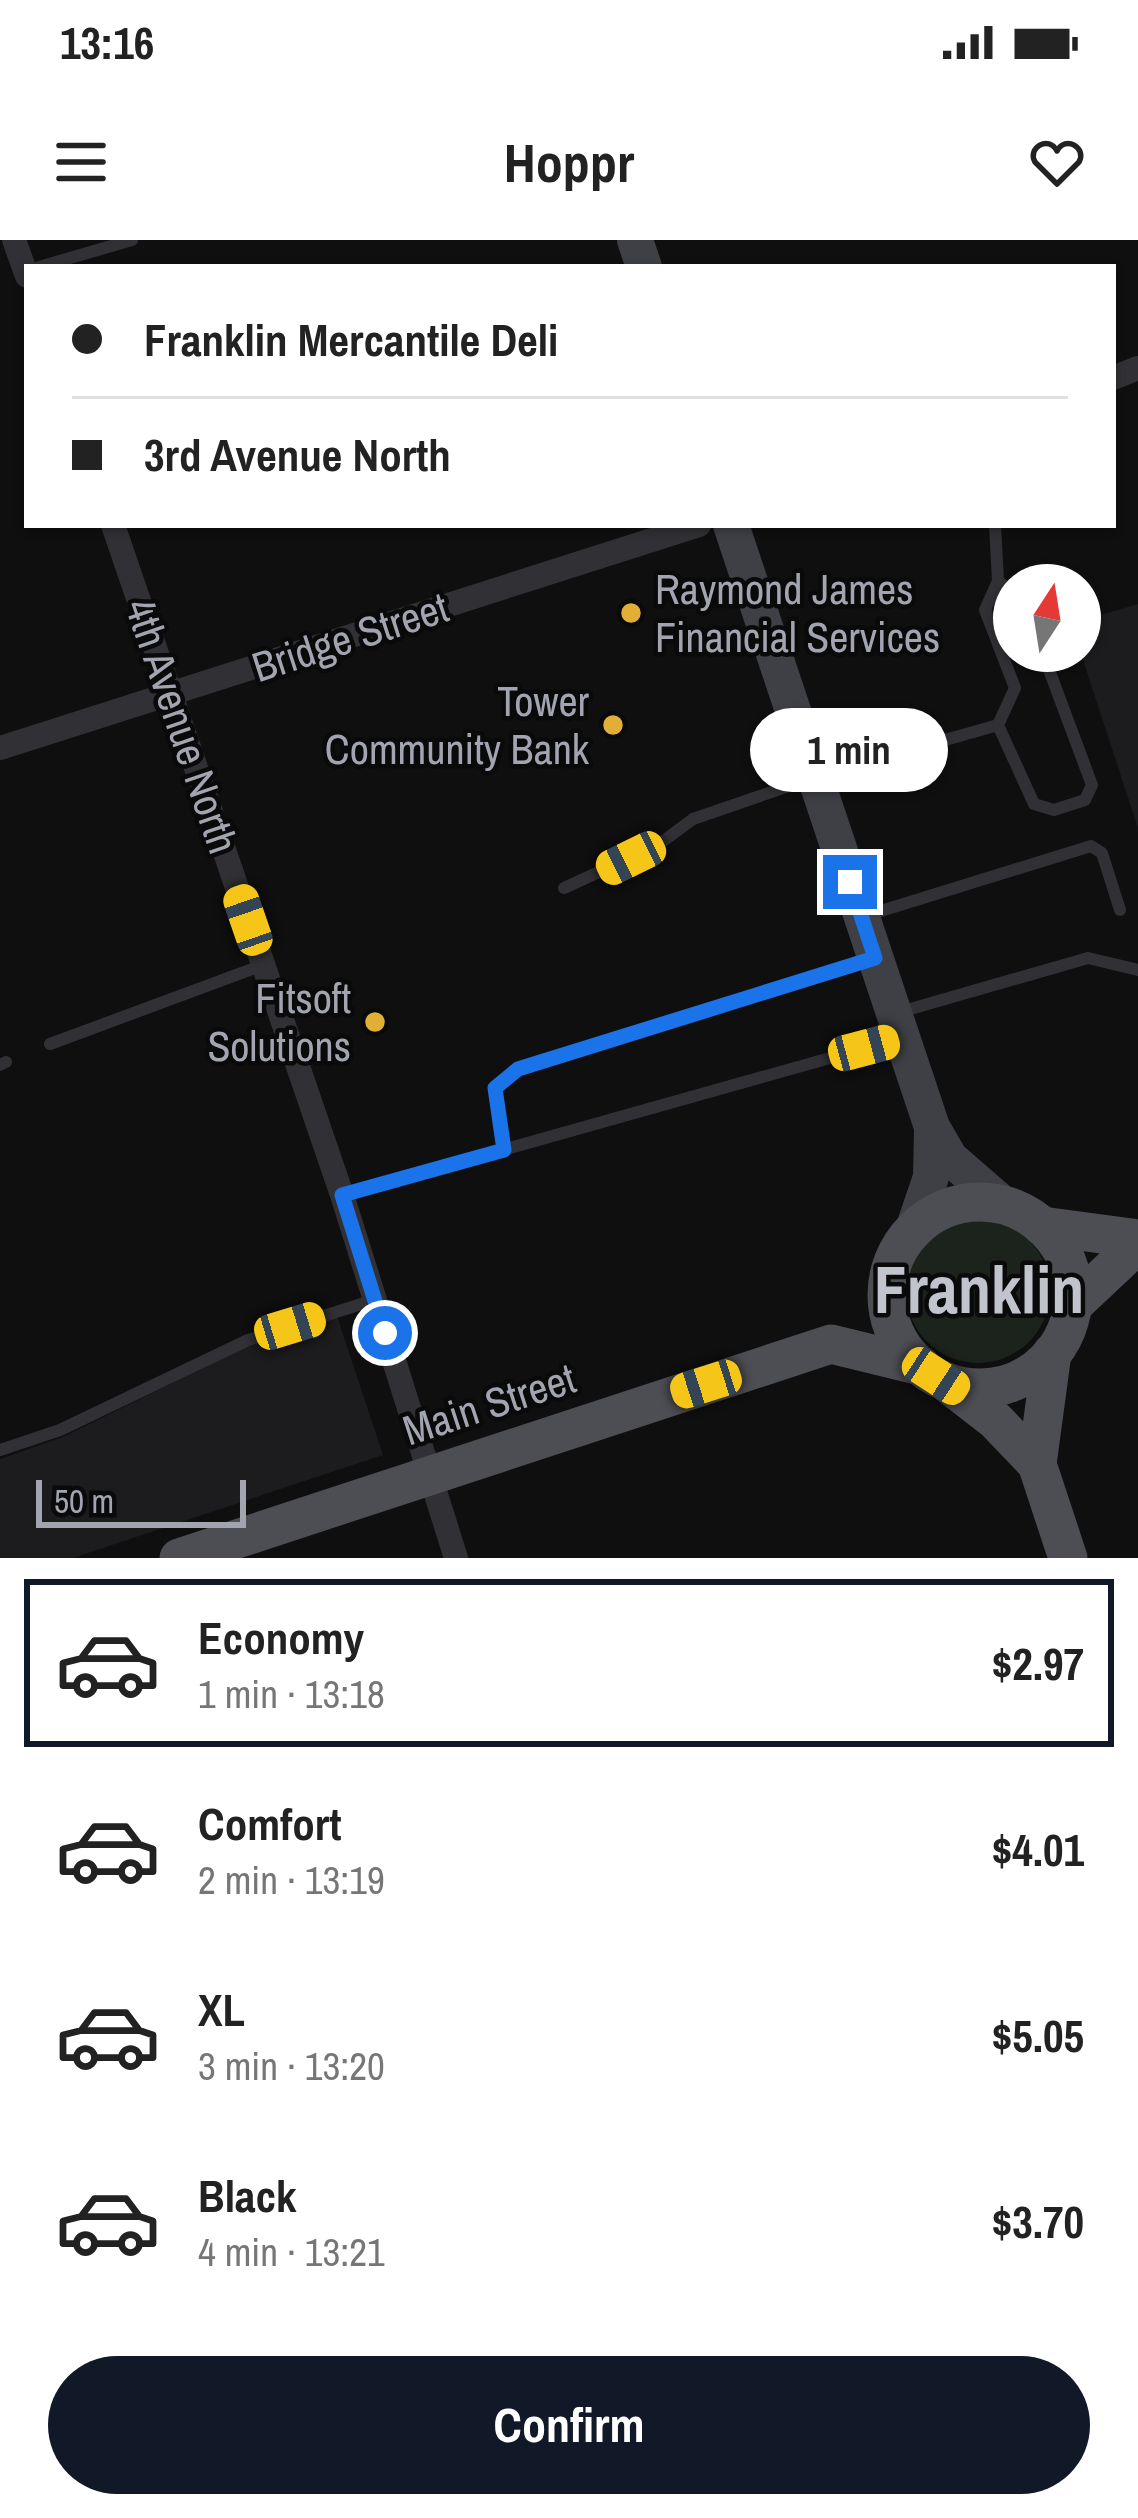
<!DOCTYPE html>
<meta charset="utf-8">
<style>
:root{--surface:#fff;--page:#f6f6f6;--text:#222;--muted:#767676;--line:#e0e0e0;--accent:#111827}
body{margin:0;font-family:"Archivo Narrow",sans-serif;background:var(--page);color:var(--text);height:100vh;display:flex;flex-direction:column;font-size:45px;white-space:nowrap}
*{box-sizing:border-box;margin:0}
p{font-size:39px;color:var(--muted)}
.icon{flex:none;width:66px;height:66px;fill:none;stroke:currentColor;stroke-width:2;stroke-linecap:round;stroke-linejoin:round}
.map{position:relative;height:1318px;overflow:hidden}
.sheet{display:flex;flex-direction:column;background:var(--surface);flex:1}
.sheet>*{flex:none}
.top-card{position:absolute;left:24px;top:24px;width:1092px;height:264px;border-radius:0px;box-shadow:0 3px 9px #0004;display:grid;align-content:center;height:264px;padding:0 48px;background:var(--surface)}
.needle{width:78px;rotate:12deg}
.controls{position:absolute;left:993px;top:324px;display:grid;gap:24px}
.controls a{display:grid;place-items:center;width:108px;height:108px;border-radius:50%;background:var(--surface);box-shadow:0 3px 9px #0004;font-size:60px}
.scale{position:absolute;left:36px;bottom:30px;width:210px;box-sizing:border-box;padding-left:12px;border:6px solid #a2a5b0;border-top:0;font-size:33px;line-height:42px;white-space:nowrap;color:#a2a5b0;-webkit-text-stroke:9px #0a0a0b;paint-order:stroke}
.end{position:absolute;width:54px;height:54px;margin:-27px;border:15px solid #1a73e8;background:#fff;box-shadow:0 0 0 6px #fff}
.from{border-radius:50%}
.bubble{position:absolute;height:84px;border-radius:42px;background:var(--surface);box-shadow:0 3px 9px #0004;font-size:39px;font-weight:800;line-height:84px;text-align:center}
.car{position:absolute;width:36px;height:72px;margin:-36px -18px;border-radius:15px;box-shadow:0 0 9px 3px #0007;background:linear-gradient(#f5c518 24%,#345 0 40%,#f5c518 0 76%,#345 0 86%,#f5c518 0)}
.top-card b{display:flex;align-items:center;gap:42px;height:114px;font-size:45px}
.top-card b+b{border-top:3px solid var(--line)}
.top-card i{width:30px;height:30px;background:var(--text)}
ul{padding:21px 0 0;list-style:none}
li{display:flex;align-items:center;gap:36px;height:168px;margin:0 24px 18px;padding:0 24px;border:6px solid transparent;border-radius:0px}
li div{flex:1}
li b{display:block;font-size:45px}
li em{font-style:normal;font-weight:800}
li.current{border-color:var(--accent)}
li>.icon{width:108px;height:108px;stroke-width:1.5}
.button{display:flex;gap:24px;margin-top:auto;padding:24px 48px}
.button a{flex:1;height:138px;border-radius:72px;background:var(--accent);color:#fff;font-size:48px;font-weight:800;line-height:138px;text-align:center}
.status{display:flex;justify-content:space-between;align-items:center;height:84px;padding:0 60px;background:var(--surface);direction:ltr}
.status svg{height:33px;fill:currentColor}
header{display:flex;justify-content:space-between;align-items:center;height:156px;padding:0 48px;background:var(--surface);font-size:54px;font-weight:800}
.map>svg:first-child{display:block}
.built{fill:#1c1b1d}
.green{fill:#1c231d}
.lines{fill:none;stroke-linecap:round;stroke-linejoin:round}
.lane{stroke:#313135;stroke-width:12}
.street{stroke:#313135;stroke-width:24}
.secondary{stroke:#3f4045;stroke-width:36}
.primary{stroke:#4d4e54;stroke-width:39}
.route{stroke:#1a73e8;stroke-width:15}
.poi-dot{fill:#e1af36;stroke:#0a0a0b;stroke-width:4.5}
.labels{text-anchor:middle;stroke-width:9;stroke-linejoin:round;paint-order:stroke}
.poi-label{font-size:42px;fill:#a2a5b0;stroke:#0a0a0b;text-anchor:end}
.street-label{font-size:42px;fill:#a2a5b0;stroke:#0a0a0b}
.town-label{font-size:66px;font-weight:bold;fill:#c2c4cd;stroke:#0a0a0b}
</style>
<div class="status"><b>13:16</b><svg viewBox="0 0 49 12"><path d="M0 12V9h3v3zM5 12V6h3v6zM10 12V3h3v9zM15 12V0h3v12zM26 1h20v11H26zM47 4h2v5h-2z"/></svg></div>
<header><svg class="icon" aria-label="menu" viewBox="0 0 24 24"><path d="M4 6h16M4 12h16M4 18h16"/></svg>Hoppr<svg class="icon" aria-label="heart" viewBox="0 0 24 24"><path d="M12 20l-8-8c-3-5 5-10 8-4 3-6 11-1 8 4z"/></svg></header>
<div class="map">
<svg width="1138" height="1318" viewBox="0 0 1138 1318">
<rect width="100%" height="100%" fill="#0f0f10"/>
<!-- built -->
<g class="built">
<polygon points="1138,364 1138,588 1080,411 1080,381"/>
<polygon points="337,1076 383,1215 73,1318 0,1318 0,1219 63,1197 250,1105"/>
</g>
<!-- green -->
<circle class="green" cx="978" cy="1051" r="72"/>
<g class="lines">
<!-- lane -->
<g class="lane">
<polyline points="39,27 132,0"/>
<polyline points="995,285 998,341 985,370 1015,448 998,485 1034,564 1054,570 1085,560 1092,545 1042,411"/>
<polyline points="998,341 1014,354"/>
<polyline points="564,648 658,605 693,579 815,537 998,485"/>
<polyline points="868,675 1091,606 1102,613 1120,670"/>
<polyline points="900,772 1088,718 1138,730"/>
<polyline points="50,804 263,725"/>
<polyline points="0,825 6,822"/>
<polyline points="504,910 495,848 517,829 874,718"/>
<polyline points="343,955 901,798"/>
<polyline points="0,1210 60,1190 248,1100 374,1060"/>
</g>
<!-- street -->
<g class="street">
<polyline points="14,0 27,36"/>
<polyline points="1113,138 1138,128"/>
<polyline points="113,285 342,955 456,1318"/>
<polyline points="0,508 699,285"/>
</g>
<!-- secondary -->
<g class="secondary">
<polyline points="635,0 644,27"/>
<polyline points="731,285 932,887 950,918 1004,965"/>
<polyline points="913,990 931,937 932,891"/>
</g>
<!-- primary -->
<g class="primary">
<circle cx="980" cy="1055" r="93"/>
<polyline points="1042,986 1138,999"/>
<polyline points="1072,1066 1138,1004"/>
<polyline points="1052,1113 1037,1224 1068,1318"/>
<polyline points="946,1142 995,1180 1037,1224"/>
<polyline points="179,1318 831,1104 921,1126"/>
</g>
</g>
<g class="lines">
<!-- route -->
<polyline class="route" points="385,1093 342,955 504,910 495,848 518,829 875,718 850,642"/>
</g>
<!-- markers -->
<g class="poi-dot">
<circle cx="631" cy="373" r="12"/>
<circle cx="613" cy="485" r="12"/>
<circle cx="375" cy="782" r="12"/>
</g>
<g class="labels">
<!-- poi labels -->
<g class="poi-label">
<text x="655" y="364" text-anchor="start">Raymond James<tspan x="655" dy="48">Financial Services</tspan></text>
<text x="589" y="476">Tower<tspan x="589" dy="48">Community Bank</tspan></text>
<text x="351" y="773">Fitsoft<tspan x="351" dy="48">Solutions</tspan></text>
</g>
<!-- street labels -->
<g class="street-label">
<text transform="translate(350 397) rotate(-18)" y="15">Bridge Street</text>
<text transform="translate(182 486) rotate(71)" y="15">4th Avenue North</text>
<text transform="translate(489 1164) rotate(-18)" y="15">Main Street</text>
</g>
<!-- town labels -->
<g class="town-label">
<text x="979" y="1073">Franklin</text>
</g>
</g>
</svg>
<div class="controls">
<a><svg class="needle" viewBox="-14 -14 28 28"><path d="M0-13l5 13h-10z" fill="#e53935"/><path d="M0 13l5-13h-10z" fill="#767676"/></svg></a>
</div>
<div class="scale">50 m</div>
<i class="end from" style="left:385px;top:1093px"></i>
<i class="end" style="left:850px;top:642px"></i>
<div class="bubble" style="left:750px;top:468px;width:198px">1 min</div>
<i class="car" style="left:631px;top:618px;rotate:244deg"></i>
<i class="car" style="left:248px;top:680px;rotate:341deg"></i>
<i class="car" style="left:864px;top:808px;rotate:75deg"></i>
<i class="car" style="left:290px;top:1086px;rotate:73deg"></i>
<i class="car" style="left:936px;top:1136px;rotate:123deg"></i>
<i class="car" style="left:706px;top:1144px;rotate:252deg"></i>
<div class="top-card">
<b><i class="from"></i>Franklin Mercantile Deli</b>
<b><i></i>3rd Avenue North</b>
</div>
</div>
<section class="sheet">
<ul>
<li class="current"><svg class="icon" aria-label="car" viewBox="0 0 24 24"><path d="M5 17H2v-5l4-1 3-4h7l3 4 3 1v5h-3M9 17h6M6 11h13"/><circle cx="7" cy="17" r="2"/><circle cx="17" cy="17" r="2"/></svg><div><b>Economy</b><p>1 min · 13:18</p></div><em>$2.97</em></li>
<li><svg class="icon" aria-label="car" viewBox="0 0 24 24"><path d="M5 17H2v-5l4-1 3-4h7l3 4 3 1v5h-3M9 17h6M6 11h13"/><circle cx="7" cy="17" r="2"/><circle cx="17" cy="17" r="2"/></svg><div><b>Comfort</b><p>2 min · 13:19</p></div><em>$4.01</em></li>
<li><svg class="icon" aria-label="car" viewBox="0 0 24 24"><path d="M5 17H2v-5l4-1 3-4h7l3 4 3 1v5h-3M9 17h6M6 11h13"/><circle cx="7" cy="17" r="2"/><circle cx="17" cy="17" r="2"/></svg><div><b>XL</b><p>3 min · 13:20</p></div><em>$5.05</em></li>
<li><svg class="icon" aria-label="car" viewBox="0 0 24 24"><path d="M5 17H2v-5l4-1 3-4h7l3 4 3 1v5h-3M9 17h6M6 11h13"/><circle cx="7" cy="17" r="2"/><circle cx="17" cy="17" r="2"/></svg><div><b>Black</b><p>4 min · 13:21</p></div><em>$3.70</em></li>
</ul>
<div class="button"><a>Confirm</a></div>
</section>
